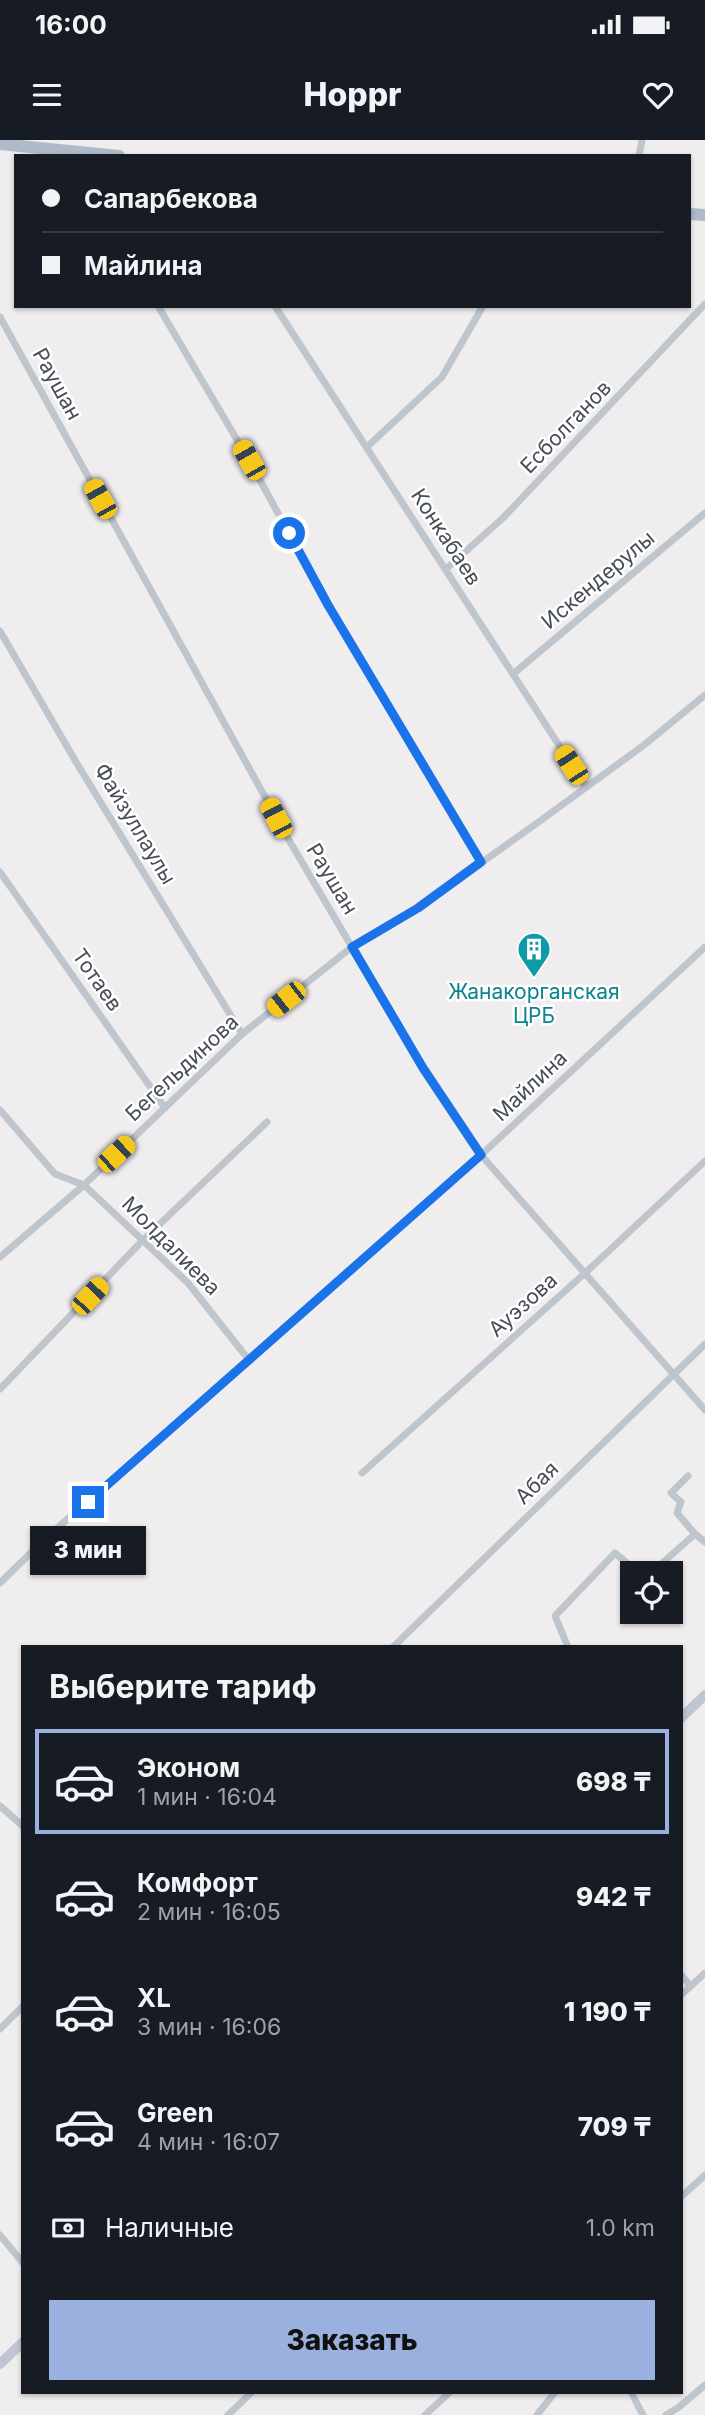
<!DOCTYPE html>
<html lang="ru">
<meta charset="utf-8">
<style>
:root{--surface:#171b24;--page:#242831;--text:#f1f3f6;--muted:#9ea1a6;--line:#363941;--accent:#9ab1e0}
body{margin:0;font-family:Inter,sans-serif;background:var(--page);color:var(--text);height:100vh;display:flex;flex-direction:column;font-size:26px;white-space:nowrap}
*{box-sizing:border-box;margin:0}
p{font-size:23px;color:var(--muted)}
.icon{flex:none;width:38px;height:38px;fill:none;stroke:currentColor;stroke-width:2;stroke-linecap:round;stroke-linejoin:round}
.map{position:relative;flex:1;overflow:hidden}
.side{position:absolute;left:21px;top:1505px;width:662px;height:749px;display:flex;flex-direction:column;background:var(--surface);border-radius:0px;box-shadow:0 2px 5px #0004}
.side>*{flex:none}
.top-card{position:absolute;left:14px;top:14px;width:677px;height:154px;border-radius:0px;box-shadow:0 2px 5px #0004;display:grid;align-content:center;height:154px;padding:0 28px;background:var(--surface)}
.tools{position:absolute;left:620px;top:1421px;display:grid;gap:14px}
.tools a{display:grid;place-items:center;width:63px;height:63px;border-radius:0px;background:var(--surface);box-shadow:0 2px 5px #0004;font-size:35px}
.end{position:absolute;width:32px;height:32px;margin:-16px;border:9px solid #1a73e8;background:#fff;box-shadow:0 0 0 4px #fff}
.from{border-radius:50%}
.bubble{position:absolute;height:49px;border-radius:0px;background:var(--surface);box-shadow:0 2px 5px #0004;font-size:23px;font-weight:800;line-height:49px;text-align:center}
.car{position:absolute;width:21px;height:42px;margin:-21px -10px;border-radius:9px;box-shadow:0 0 5px 2px #0007;background:linear-gradient(#f5c518 24%,#345 0 40%,#f5c518 0 76%,#345 0 86%,#f5c518 0)}
.top-card b{display:flex;align-items:center;gap:24px;height:66px;font-size:26px}
.top-card b+b{border-top:2px solid var(--line)}
.top-card i{width:18px;height:18px;background:var(--text)}
ul{padding:0;list-style:none}
li{display:flex;align-items:center;gap:21px;height:105px;margin:0 14px 10px;padding:0 14px;border:4px solid transparent;border-radius:0px}
li div{flex:1}
li b{display:block;font-size:26px}
li em{font-style:normal;font-weight:800}
li.current{border-color:var(--accent)}
li>.icon{width:63px;height:63px;stroke-width:1.5}
h2{padding:0 28px;font-size:32px;line-height:84px}
.pay{display:flex;align-items:center;gap:18px;height:77px;padding:0 28px;font-size:26px}
.pay p{margin-inline-start:auto}
.cta{display:flex;gap:14px;margin-top:auto;padding:14px 28px}
.cta a{flex:1;height:80px;border-radius:0px;background:var(--accent);color:#111;font-size:28px;font-weight:800;line-height:80px;text-align:center}
.status{display:flex;justify-content:space-between;align-items:center;height:49px;padding:0 35px;background:var(--surface);direction:ltr}
.status svg{height:19px;fill:currentColor}
header{display:flex;justify-content:space-between;align-items:center;height:91px;padding:0 28px;background:var(--surface);font-size:32px;font-weight:800}
.map>svg:first-child{display:block}
.lines{fill:none;stroke-linecap:round;stroke-linejoin:round}
.street{stroke:#bfc5cd;stroke-width:7}
.secondary{stroke:#bfc6d1;stroke-width:10}
.primary{stroke:#afb9c8;stroke-width:12}
.route{stroke:#1a73e8;stroke-width:9}
.labels{text-anchor:middle;stroke-width:5;stroke-linejoin:round;paint-order:stroke}
.street-label{font-size:21px;fill:#474e57;stroke:#fff}
.culture-label{font-size:21px;fill:#0d838f;stroke:#fff}
</style>
<div class="status"><b>16:00</b><svg viewBox="0 0 49 12"><path d="M0 12V9h3v3zM5 12V6h3v6zM10 12V3h3v9zM15 12V0h3v12zM26 1h20v11H26zM47 4h2v5h-2z"/></svg></div>
<header><svg class="icon" aria-label="menu" viewBox="0 0 24 24"><path d="M4 6h16M4 12h16M4 18h16"/></svg>Hoppr<svg class="icon" aria-label="heart" viewBox="0 0 24 24"><path d="M12 20l-8-8c-3-5 5-10 8-4 3-6 11-1 8 4z"/></svg></header>
<div class="map">
<svg width="705" height="2275" viewBox="0 0 705 2275">
<rect width="100%" height="100%" fill="#efeded"/>
<g class="lines">
<!-- street -->
<g class="street">
<polyline points="639,16 642,0"/>
<polyline points="158,166 249,320 328,465 481,722"/>
<polyline points="275,166 586,647"/>
<polyline points="0,177 286,695 423,928 481,1015 705,1270"/>
<polyline points="367,307 442,237 483,166"/>
<polyline points="446,429 504,377 705,164"/>
<polyline points="0,491 76,622 242,894"/>
<polyline points="513,534 705,373"/>
<polyline points="0,732 165,968"/>
<polyline points="0,970 55,1034 84,1045 188,1143 249,1220"/>
<polyline points="0,1117 84,1045 242,894 352,807 418,768 540,681 644,605 705,555"/>
<polyline points="0,1249 143,1100 267,982"/>
<polyline points="362,1333 584,1134 705,1021"/>
<polyline points="695,1394 705,1402"/>
<polyline points="651,1433 695,1394 677,1373 681,1362 671,1353 688,1336"/>
<polyline points="0,1443 47,1397 481,1015 705,807"/>
<polyline points="393,1507 705,1204"/>
<polyline points="568,1507 555,1476 615,1413 639,1433"/>
<polyline points="0,1666 23,1686"/>
<polyline points="681,1835 691,1846"/>
<polyline points="681,1855 705,1833"/>
<polyline points="0,1889 23,1866"/>
<polyline points="681,2057 705,2035"/>
<polyline points="0,2095 23,2123"/>
<polyline points="631,2252 643,2275"/>
<polyline points="228,2275 252,2252"/>
<polyline points="425,2275 450,2252"/>
<polyline points="537,2275 555,2252"/>
<polyline points="666,2275 679,2267 705,2245"/>
</g>
<!-- secondary -->
<g class="secondary">
<polyline points="681,1578 705,1555"/>
<polyline points="0,2224 23,2202"/>
</g>
<!-- primary -->
<g class="primary">
<polyline points="0,4 119,16"/>
<polyline points="690,74 705,75"/>
</g>
</g>
<g class="lines">
<!-- route -->
<polyline class="route" points="88,1362 481,1015 423,928 352,807 418,768 481,722 328,465 289,393"/>
</g>
<!-- icons -->
<defs>
<symbol id="building-pin" viewBox="-11 -11 22 30"><path d="M0 17L-7.5 6A9.5 9.5 0 1 1 7.5 6Z" fill="#0f9aa8" stroke="#fff"/><path d="M-4-6H4V6H1V3H-1V6H-4ZM-2.5-4.3h1.7v1.8h-1.7ZM.8-4.3h1.7v1.8H.8ZM-2.5-1h1.7V.8h-1.7ZM.8-1h1.7V.8H.8Z" fill="#fff"/></symbol>
</defs>
<g fill-rule="evenodd">
<use href="#building-pin" x="515" y="790" width="38" height="52"/>
</g>
<g class="labels">
<!-- street labels -->
<g class="street-label">
<text transform="translate(57 244) rotate(61)" y="7">Раушан</text>
<text transform="translate(566 287) rotate(-46)" y="7">Есболганов</text>
<text transform="translate(446 397) rotate(57)" y="7">Конкабаев</text>
<text transform="translate(598 440) rotate(-40)" y="7">Искендерулы</text>
<text transform="translate(135 684) rotate(59)" y="7">Файзуллаулы</text>
<text transform="translate(332 739) rotate(59)" y="7">Раушан</text>
<text transform="translate(97 840) rotate(55)" y="7">Тотаев</text>
<text transform="translate(182 928) rotate(-43)" y="7">Бегельдинова</text>
<text transform="translate(530 946) rotate(-43)" y="7">Майлина</text>
<text transform="translate(171 1106) rotate(45)" y="7">Молдалиева</text>
<text transform="translate(523 1165) rotate(-42)" y="7">Ауэзова</text>
<text transform="translate(537 1343) rotate(-44)" y="7">Абая</text>
</g>
<!-- culture labels -->
<g class="culture-label">
<text x="534" y="859">Жанакорганская<tspan x="534" dy="24">ЦРБ</tspan></text>
</g>
</g>
</svg>
<div class="tools">
<a><svg class="icon" aria-label="locate" viewBox="0 0 24 24"><circle cx="12" cy="12" r="6"/><path d="M12 2v4M12 18v4M2 12h4M18 12h4"/></svg></a>
</div>
<i class="end from" style="left:289px;top:393px"></i>
<i class="end" style="left:88px;top:1362px"></i>
<div class="bubble" style="left:30px;top:1386px;width:116px">3 мин</div>
<i class="car" style="left:249px;top:320px;rotate:330deg"></i>
<i class="car" style="left:100px;top:359px;rotate:331deg"></i>
<i class="car" style="left:571px;top:625px;rotate:327deg"></i>
<i class="car" style="left:276px;top:678px;rotate:332deg"></i>
<i class="car" style="left:286px;top:859px;rotate:232deg"></i>
<i class="car" style="left:116px;top:1014px;rotate:47deg"></i>
<i class="car" style="left:90px;top:1156px;rotate:43deg"></i>
<div class="top-card">
<b><i class="from"></i>Сапарбекова</b>
<b><i></i>Майлина</b>
</div>
<section class="side">
<h2>Выберите тариф</h2>
<ul>
<li class="current"><svg class="icon" aria-label="car" viewBox="0 0 24 24"><path d="M5 17H2v-5l4-1 3-4h7l3 4 3 1v5h-3M9 17h6M6 11h13"/><circle cx="7" cy="17" r="2"/><circle cx="17" cy="17" r="2"/></svg><div><b>Эконом</b><p>1 мин · 16:04</p></div><em>698 ₸</em></li>
<li><svg class="icon" aria-label="car" viewBox="0 0 24 24"><path d="M5 17H2v-5l4-1 3-4h7l3 4 3 1v5h-3M9 17h6M6 11h13"/><circle cx="7" cy="17" r="2"/><circle cx="17" cy="17" r="2"/></svg><div><b>Комфорт</b><p>2 мин · 16:05</p></div><em>942 ₸</em></li>
<li><svg class="icon" aria-label="car" viewBox="0 0 24 24"><path d="M5 17H2v-5l4-1 3-4h7l3 4 3 1v5h-3M9 17h6M6 11h13"/><circle cx="7" cy="17" r="2"/><circle cx="17" cy="17" r="2"/></svg><div><b>XL</b><p>3 мин · 16:06</p></div><em>1 190 ₸</em></li>
<li><svg class="icon" aria-label="car" viewBox="0 0 24 24"><path d="M5 17H2v-5l4-1 3-4h7l3 4 3 1v5h-3M9 17h6M6 11h13"/><circle cx="7" cy="17" r="2"/><circle cx="17" cy="17" r="2"/></svg><div><b>Green</b><p>4 мин · 16:07</p></div><em>709 ₸</em></li>
</ul>
<div class="pay"><svg class="icon" aria-label="cash" viewBox="0 0 24 24"><path d="M3 7h18v10H3z"/><circle cx="12" cy="12" r="2"/></svg>Наличные<p>1.0 km</p></div>
<div class="cta"><a>Заказать</a></div>
</section>
</div>
